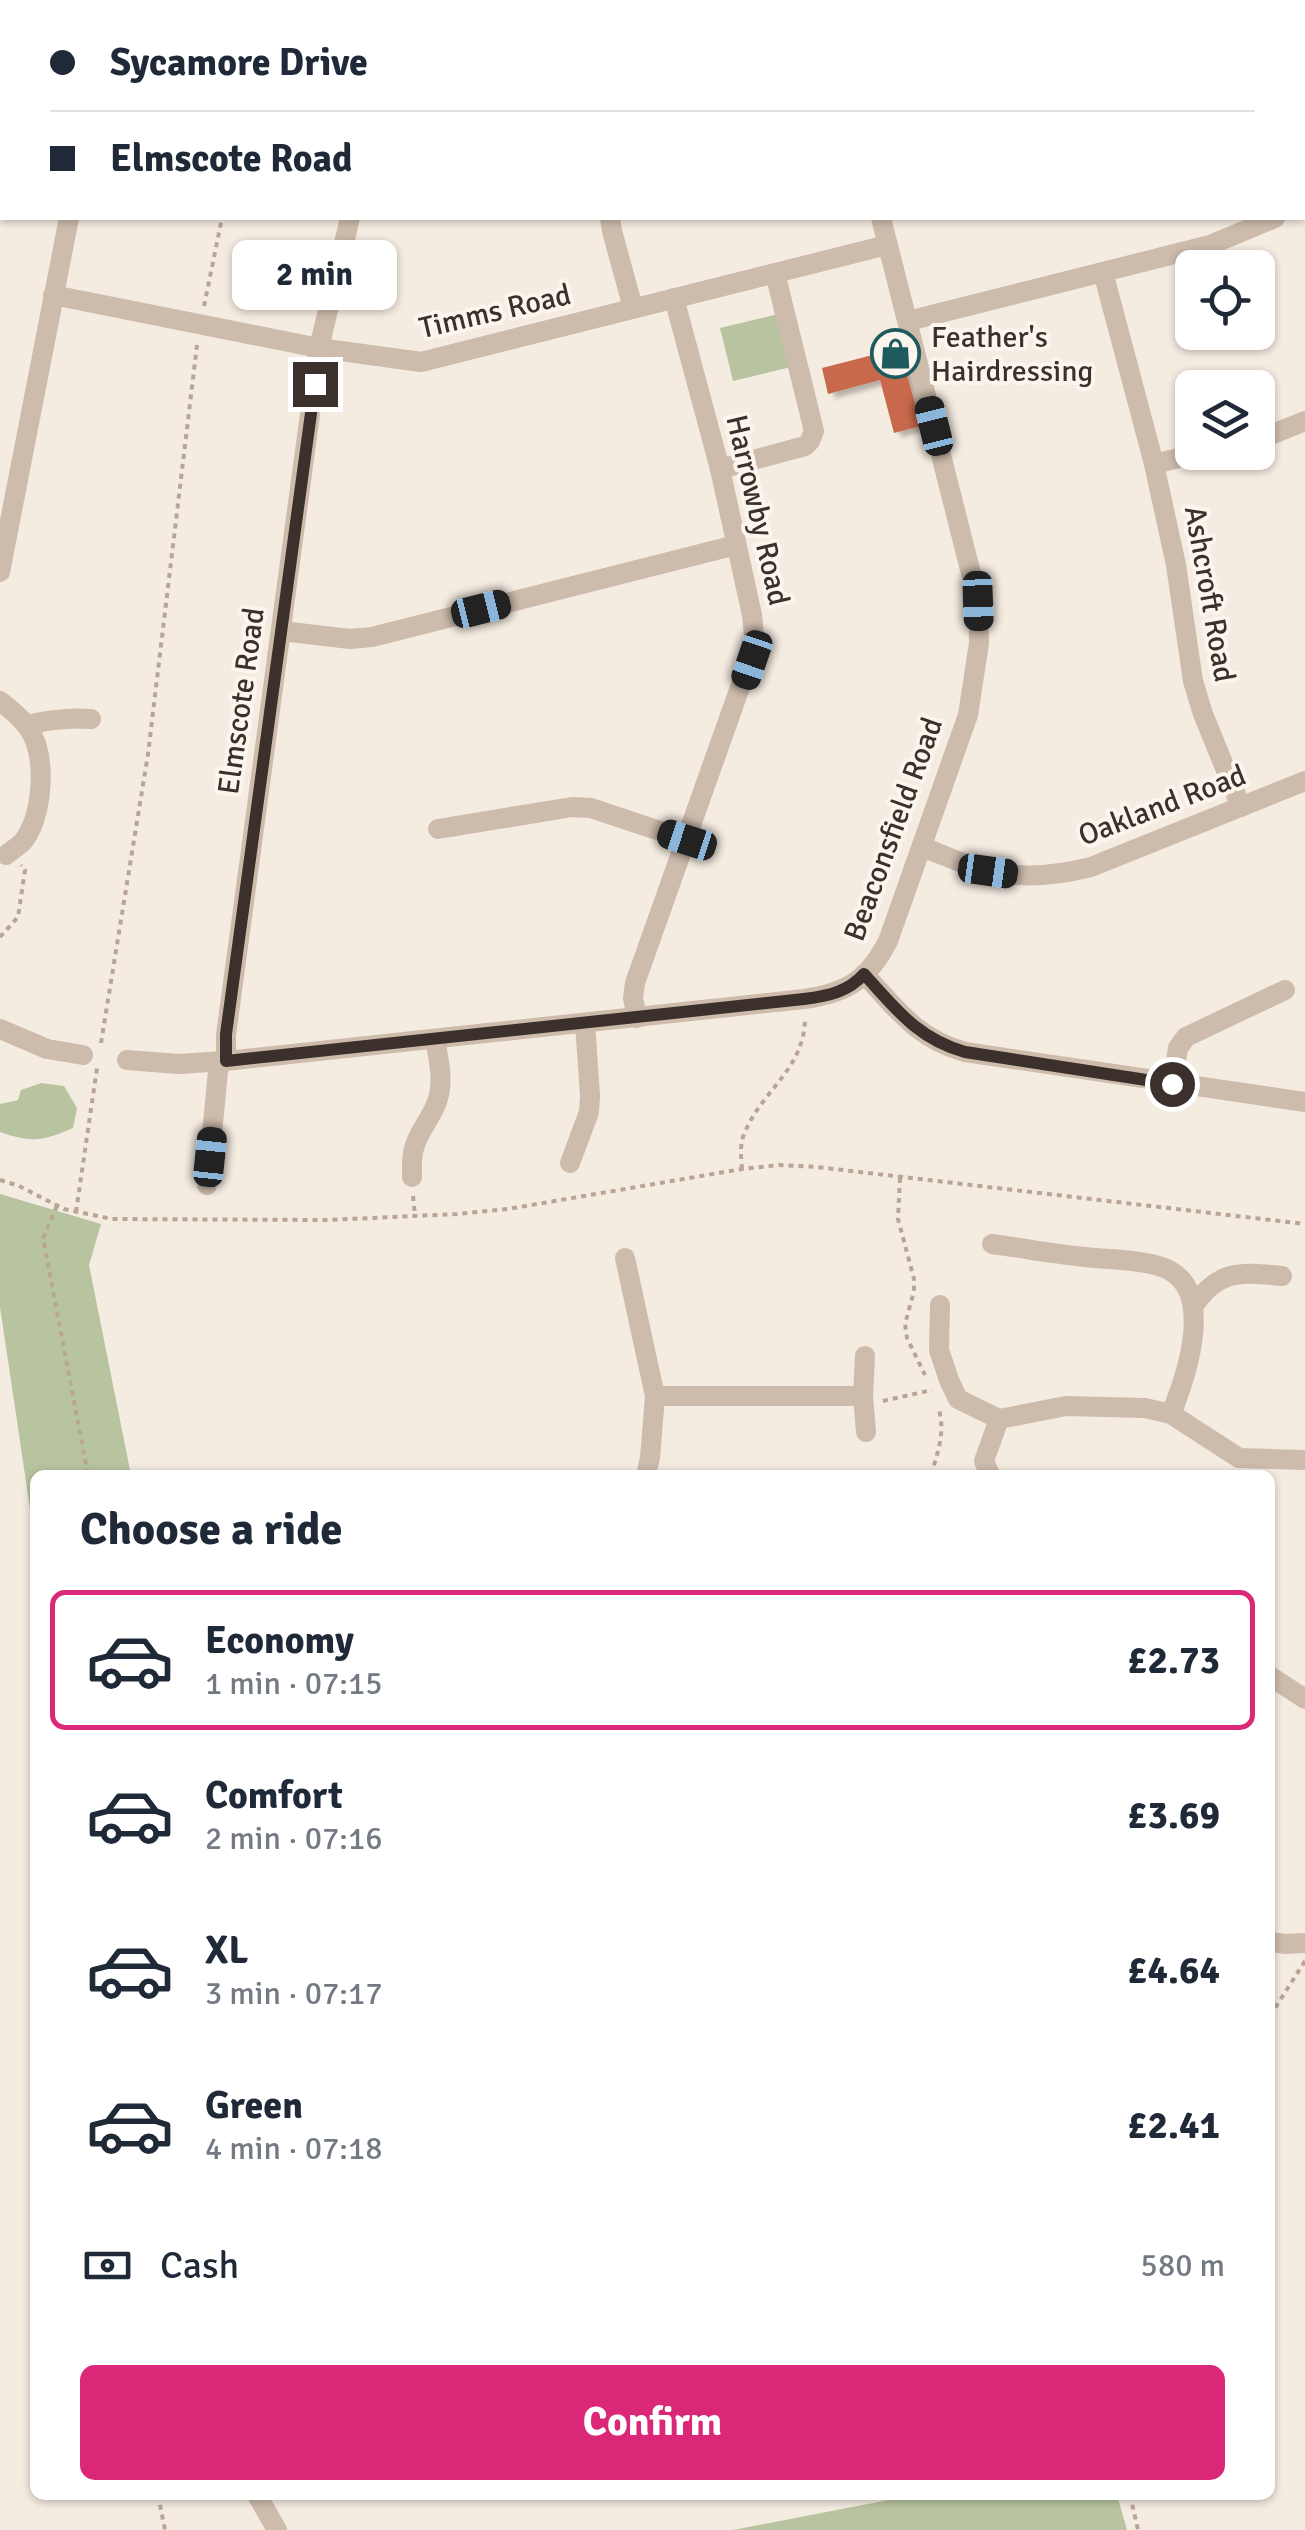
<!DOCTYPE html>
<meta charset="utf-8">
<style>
:root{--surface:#fff;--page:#f2f2f3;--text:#1f2937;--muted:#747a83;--line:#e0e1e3;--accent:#db2777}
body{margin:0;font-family:Signika,sans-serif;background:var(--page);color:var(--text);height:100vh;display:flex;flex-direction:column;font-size:38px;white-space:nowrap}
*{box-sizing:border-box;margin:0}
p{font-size:32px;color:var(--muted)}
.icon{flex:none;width:55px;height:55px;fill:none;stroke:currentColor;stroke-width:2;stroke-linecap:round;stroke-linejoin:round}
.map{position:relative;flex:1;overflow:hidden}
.side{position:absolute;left:30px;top:1470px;width:1245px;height:1030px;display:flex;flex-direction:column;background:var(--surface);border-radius:15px;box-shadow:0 2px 8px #0004}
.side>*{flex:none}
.hud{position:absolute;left:0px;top:0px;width:1305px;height:220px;box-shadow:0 2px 8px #0004;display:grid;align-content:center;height:220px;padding:0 50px;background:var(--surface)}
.controls{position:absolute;left:1175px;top:250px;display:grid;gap:20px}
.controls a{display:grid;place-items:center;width:100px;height:100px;border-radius:15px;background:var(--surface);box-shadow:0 2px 8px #0004;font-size:50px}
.end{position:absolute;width:45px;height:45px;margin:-22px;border:12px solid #3b302b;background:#fff;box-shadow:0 0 0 5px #fff}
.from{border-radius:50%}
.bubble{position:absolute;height:70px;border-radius:15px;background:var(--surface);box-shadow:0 2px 8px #0004;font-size:32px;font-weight:700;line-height:70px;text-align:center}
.car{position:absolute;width:30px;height:60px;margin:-30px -15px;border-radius:12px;box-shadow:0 0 8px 2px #0007;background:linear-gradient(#222 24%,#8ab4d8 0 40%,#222 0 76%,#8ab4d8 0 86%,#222 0)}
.hud b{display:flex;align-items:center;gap:35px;height:95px;font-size:38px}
.hud b+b{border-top:2px solid var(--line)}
.hud i{width:25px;height:25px;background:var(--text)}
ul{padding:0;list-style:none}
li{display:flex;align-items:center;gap:30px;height:140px;margin:0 20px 15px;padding:0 30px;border:5px solid transparent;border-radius:15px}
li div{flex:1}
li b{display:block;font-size:38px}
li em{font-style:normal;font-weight:700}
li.current{border-color:var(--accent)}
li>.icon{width:90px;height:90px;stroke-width:1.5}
h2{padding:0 50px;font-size:45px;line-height:120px}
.pay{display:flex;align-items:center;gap:25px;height:110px;padding:0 50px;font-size:38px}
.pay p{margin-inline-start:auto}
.button{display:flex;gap:20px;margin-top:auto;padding:20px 50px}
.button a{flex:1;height:115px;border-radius:15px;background:var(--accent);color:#fff;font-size:40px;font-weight:700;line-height:115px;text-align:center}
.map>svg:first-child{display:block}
.green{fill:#b8c4a0}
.building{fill:#c8694b;filter:url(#shadow)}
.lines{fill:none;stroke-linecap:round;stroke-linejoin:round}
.path{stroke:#b9a596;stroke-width:4;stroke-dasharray:5 5;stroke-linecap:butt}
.minor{stroke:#cdbbac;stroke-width:20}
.route{stroke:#3b302b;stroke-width:12}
.labels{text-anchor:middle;stroke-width:8;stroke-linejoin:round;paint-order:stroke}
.street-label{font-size:30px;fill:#3b302b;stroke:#fbf5ee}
.poi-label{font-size:30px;fill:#3b302b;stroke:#fbf5ee;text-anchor:start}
</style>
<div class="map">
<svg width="1305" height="2530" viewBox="0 0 1305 2530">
<defs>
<filter id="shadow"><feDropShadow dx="7" dy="4" stdDeviation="2.5" flood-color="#0004"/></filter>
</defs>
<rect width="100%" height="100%" fill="#f4ebe1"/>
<!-- green -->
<g class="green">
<polygon points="779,314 791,367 733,381 720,328"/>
<path d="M41,1083L64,1086L77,1108L73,1128C44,1141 31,1143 0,1132V1104L18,1100L21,1090Z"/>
<polygon points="0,1194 101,1224 89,1265 131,1475 35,1475 35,1542 0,1307"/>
<polygon points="914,2495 1117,2495 1127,2530 733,2530"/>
</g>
<!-- building -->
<polygon class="building" points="900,348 921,426 894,433 880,380 828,394 822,368"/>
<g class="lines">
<!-- path -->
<g class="path">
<polyline points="1274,0 1276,2"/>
<polyline points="268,2 268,0"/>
<polyline points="1302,36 1305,39"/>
<polyline points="204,306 222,218"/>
<polyline points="0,937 18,917 25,870 21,865"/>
<polyline points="101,1043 148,754 197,345"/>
<path d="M742,1169C741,1158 740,1147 743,1137C760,1090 805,1071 805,1017"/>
<polyline points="900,1178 898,1219 914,1279 914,1291 905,1324 907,1338 925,1375"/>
<polyline points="0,1180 19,1186 64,1209 112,1219 328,1220 457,1214 508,1209 742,1169 779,1165 817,1167 1305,1224"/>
<polyline points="413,1196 415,1216"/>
<polyline points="57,1206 43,1238 88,1475"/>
<polyline points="76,1212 97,1068"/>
<polyline points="883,1401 932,1390"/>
<path d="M931,1475C938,1452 946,1430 938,1407"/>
<polyline points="1270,2016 1305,1961"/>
<polyline points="158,2495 165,2530"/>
<polyline points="1130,2495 1138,2530"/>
</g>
<!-- minor -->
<g class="minor">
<polyline points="602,0 603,2"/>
<polyline points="827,0 827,2"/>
<polyline points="1243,0 1245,2"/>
<polyline points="110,2 110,0"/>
<polyline points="408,2 410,0"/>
<polyline points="562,2 572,0"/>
<polyline points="1302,75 1305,78"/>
<polyline points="1302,199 1305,197"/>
<polyline points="0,204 2,204"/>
<polyline points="610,218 612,231 633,308"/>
<polyline points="1103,272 1154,464 1176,565 1193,681 1203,714 1241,807"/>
<polyline points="53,295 319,348 421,362 887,245"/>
<polyline points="908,321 1210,245 1275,218"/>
<polyline points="1258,440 1305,421"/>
<polyline points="1154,464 1204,452"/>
<polyline points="720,469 805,446 810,441 814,431 775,273"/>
<polyline points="0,572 69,218"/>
<polyline points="281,631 350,639 372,637 736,545"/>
<path d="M0,701C10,709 22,718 29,729C47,756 43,812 25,839C21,845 12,850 6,855"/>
<path d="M26,725C48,720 69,717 91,719"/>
<polyline points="438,829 572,807 591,808 687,840"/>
<path d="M922,847C944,855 966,866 989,871C1022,879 1059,875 1091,867L1305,781"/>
<path d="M864,974C897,1009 917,1039 965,1052L1305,1102"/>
<polyline points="637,1018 633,998 635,983 755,645 752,615 720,469 674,298"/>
<polyline points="0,1029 47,1049 83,1055"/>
<path d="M127,1060L178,1064L226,1061L804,999C847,993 868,980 888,941L968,715L979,643L978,601L881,218"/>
<polyline points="226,1061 226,1035 319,348 350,218"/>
<polyline points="1172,1084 1178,1048 1186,1037 1285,990"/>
<polyline points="570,1163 589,1112 590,1096 585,1023"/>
<path d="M412,1177C412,1166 411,1155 415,1145C421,1127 435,1114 439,1095C443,1076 438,1057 435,1039"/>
<polyline points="207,1185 219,1061"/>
<path d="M992,1244C1023,1248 1053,1254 1085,1257C1109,1260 1138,1259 1162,1267C1218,1286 1186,1377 1171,1414"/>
<polyline points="625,1258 655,1396 650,1458 646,1475"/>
<polyline points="940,1305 939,1350 949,1380 958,1399 999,1419 1066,1406 1145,1408 1171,1414 1239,1458 1305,1460"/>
<path d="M1193,1307C1218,1269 1241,1272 1282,1276"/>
<polyline points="865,1356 863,1396 866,1432"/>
<polyline points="655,1396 863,1396"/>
<polyline points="990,1475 984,1461 999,1419"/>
<polyline points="1270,1676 1305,1699"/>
<polyline points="1270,1942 1286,1944 1305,1943"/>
<polyline points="257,2495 277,2530"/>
</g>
</g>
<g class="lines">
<!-- route -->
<path class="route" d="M315,384L226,1034V1061L804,999C828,996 848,992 864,974C896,1009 918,1039 965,1052L1172,1084"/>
</g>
<!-- icons -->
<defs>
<symbol id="shop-ring" viewBox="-11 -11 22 22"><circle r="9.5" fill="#fbf5ee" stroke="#1f5a5e" stroke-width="1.5"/><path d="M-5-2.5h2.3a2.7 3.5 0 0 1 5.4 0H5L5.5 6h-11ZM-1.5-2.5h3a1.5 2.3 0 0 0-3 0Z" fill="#1f5a5e"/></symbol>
</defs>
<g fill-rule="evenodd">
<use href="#shop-ring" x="868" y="326" width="55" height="55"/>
</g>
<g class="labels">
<!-- street labels -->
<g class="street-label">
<text transform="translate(495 311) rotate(-13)" y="10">Timms Road</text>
<text transform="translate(758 510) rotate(77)" y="10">Harrowby Road</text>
<text transform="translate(1210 594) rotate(80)" y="10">Ashcroft Road</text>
<text transform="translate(241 701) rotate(-82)" y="10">Elmscote Road</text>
<text transform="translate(1162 805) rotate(-21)" y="10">Oakland Road</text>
<text transform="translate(893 829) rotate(-70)" y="10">Beaconsfield Road</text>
</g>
<!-- poi labels -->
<g class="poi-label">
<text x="931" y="347">Feather's<tspan x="931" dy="34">Hairdressing</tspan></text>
</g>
</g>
</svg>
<div class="controls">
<a><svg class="icon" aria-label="locate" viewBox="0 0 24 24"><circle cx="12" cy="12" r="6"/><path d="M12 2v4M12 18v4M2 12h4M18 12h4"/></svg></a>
<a><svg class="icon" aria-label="layers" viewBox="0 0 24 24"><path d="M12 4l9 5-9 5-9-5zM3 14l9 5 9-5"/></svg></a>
</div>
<i class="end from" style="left:1172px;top:1084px"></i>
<i class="end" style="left:315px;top:384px"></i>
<div class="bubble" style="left:232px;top:240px;width:165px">2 min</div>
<i class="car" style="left:934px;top:426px;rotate:346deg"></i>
<i class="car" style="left:978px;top:601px;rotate:178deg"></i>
<i class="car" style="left:481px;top:609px;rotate:76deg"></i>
<i class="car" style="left:752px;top:660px;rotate:199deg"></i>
<i class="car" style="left:687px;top:840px;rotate:288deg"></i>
<i class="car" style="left:988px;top:871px;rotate:98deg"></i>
<i class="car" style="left:210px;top:1157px;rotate:6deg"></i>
<div class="hud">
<b><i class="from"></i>Sycamore Drive</b>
<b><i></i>Elmscote Road</b>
</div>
<section class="side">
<h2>Choose a ride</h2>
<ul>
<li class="current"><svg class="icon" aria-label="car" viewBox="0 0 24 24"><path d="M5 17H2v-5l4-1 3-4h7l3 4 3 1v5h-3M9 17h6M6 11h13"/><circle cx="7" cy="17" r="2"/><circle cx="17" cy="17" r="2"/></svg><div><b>Economy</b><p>1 min · 07:15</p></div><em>£2.73</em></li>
<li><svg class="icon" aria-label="car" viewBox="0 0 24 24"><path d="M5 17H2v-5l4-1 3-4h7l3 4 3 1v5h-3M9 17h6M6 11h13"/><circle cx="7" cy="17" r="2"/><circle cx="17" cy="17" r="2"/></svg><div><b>Comfort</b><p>2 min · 07:16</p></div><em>£3.69</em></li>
<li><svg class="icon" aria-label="car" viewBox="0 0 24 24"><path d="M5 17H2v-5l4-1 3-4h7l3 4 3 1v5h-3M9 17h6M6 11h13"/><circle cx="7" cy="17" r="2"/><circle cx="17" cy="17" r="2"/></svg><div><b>XL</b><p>3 min · 07:17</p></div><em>£4.64</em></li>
<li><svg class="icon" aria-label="car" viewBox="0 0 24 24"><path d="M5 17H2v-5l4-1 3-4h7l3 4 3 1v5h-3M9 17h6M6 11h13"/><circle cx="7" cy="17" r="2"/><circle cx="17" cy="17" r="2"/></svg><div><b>Green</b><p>4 min · 07:18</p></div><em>£2.41</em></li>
</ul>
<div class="pay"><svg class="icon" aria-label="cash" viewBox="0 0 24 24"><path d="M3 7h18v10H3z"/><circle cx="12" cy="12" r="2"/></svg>Cash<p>580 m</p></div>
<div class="button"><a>Confirm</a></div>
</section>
</div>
